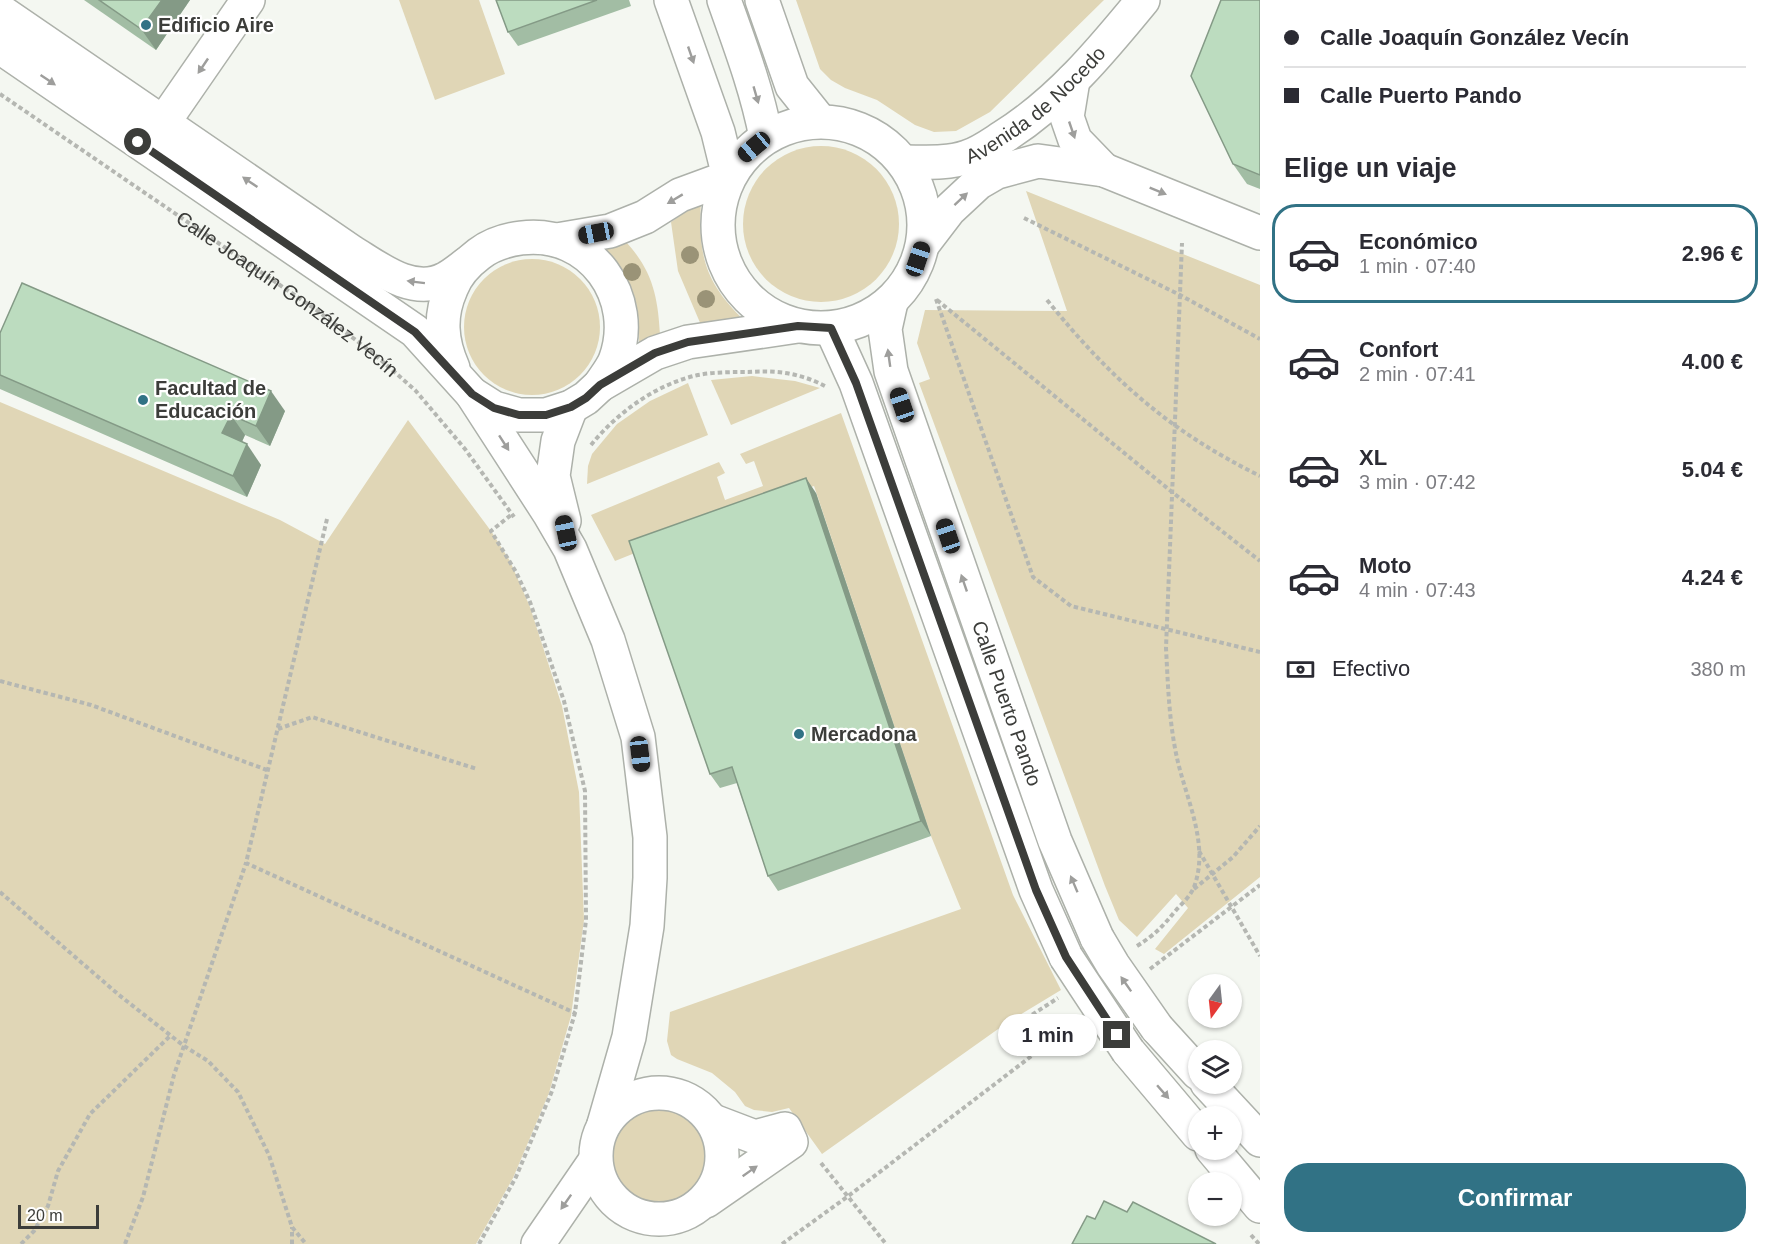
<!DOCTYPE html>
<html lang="es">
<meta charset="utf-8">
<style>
:root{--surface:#fff;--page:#f2f2f3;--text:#2b2b33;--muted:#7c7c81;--line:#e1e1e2;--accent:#317285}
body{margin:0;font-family:Helvetica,sans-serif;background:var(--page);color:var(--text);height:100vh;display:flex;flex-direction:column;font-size:22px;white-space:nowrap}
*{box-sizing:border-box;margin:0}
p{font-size:20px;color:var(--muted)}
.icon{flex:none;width:33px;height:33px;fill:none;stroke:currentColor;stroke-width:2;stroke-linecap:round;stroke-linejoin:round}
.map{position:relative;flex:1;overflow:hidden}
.details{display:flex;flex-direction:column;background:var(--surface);width:510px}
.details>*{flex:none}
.top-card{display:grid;align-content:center;height:132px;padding:0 24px;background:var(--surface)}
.needle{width:39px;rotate:195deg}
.controls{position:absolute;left:1188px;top:974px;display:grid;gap:12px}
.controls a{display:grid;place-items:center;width:54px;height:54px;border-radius:50%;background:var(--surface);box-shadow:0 2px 4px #0004;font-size:30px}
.scale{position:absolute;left:18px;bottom:15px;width:81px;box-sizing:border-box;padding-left:6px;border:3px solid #3c3d3a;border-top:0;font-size:16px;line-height:21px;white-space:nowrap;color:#3c3d3a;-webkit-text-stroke:4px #fff;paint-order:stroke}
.end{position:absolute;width:27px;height:27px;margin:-14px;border:8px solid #3c3d3a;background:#fff;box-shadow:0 0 0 3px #fff}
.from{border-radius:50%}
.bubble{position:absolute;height:42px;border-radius:21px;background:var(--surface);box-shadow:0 2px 4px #0004;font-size:20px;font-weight:800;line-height:42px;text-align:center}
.car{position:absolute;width:18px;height:36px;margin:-18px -9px;border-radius:8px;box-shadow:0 0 4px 2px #0007;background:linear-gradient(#222 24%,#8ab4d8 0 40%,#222 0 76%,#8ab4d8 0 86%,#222 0)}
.top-card b{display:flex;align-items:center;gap:21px;height:57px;font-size:22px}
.top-card b+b{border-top:2px solid var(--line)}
.top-card i{width:15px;height:15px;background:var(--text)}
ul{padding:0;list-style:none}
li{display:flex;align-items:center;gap:18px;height:99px;margin:0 12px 9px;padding:0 12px;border:3px solid transparent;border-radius:24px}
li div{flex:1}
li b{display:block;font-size:22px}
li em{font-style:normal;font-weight:800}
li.active{border-color:var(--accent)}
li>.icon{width:54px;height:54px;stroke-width:1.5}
h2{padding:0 24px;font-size:27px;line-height:72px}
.pay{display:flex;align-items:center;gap:15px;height:66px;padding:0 24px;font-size:22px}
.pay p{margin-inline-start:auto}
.cta{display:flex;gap:12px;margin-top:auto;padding:12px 24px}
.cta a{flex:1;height:69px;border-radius:24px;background:var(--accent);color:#fff;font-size:24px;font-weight:800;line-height:69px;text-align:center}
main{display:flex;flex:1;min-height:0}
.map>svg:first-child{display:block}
.green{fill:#e0d6b6}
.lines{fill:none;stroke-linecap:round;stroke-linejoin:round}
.minor-casing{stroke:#adb1aa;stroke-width:36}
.major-casing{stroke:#adb1aa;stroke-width:36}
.path{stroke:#b5b7b2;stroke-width:4;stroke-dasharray:4.5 3;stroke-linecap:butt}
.minor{stroke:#fff;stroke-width:33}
.major{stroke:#fff;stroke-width:33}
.major-bridge-casing{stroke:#adb1aa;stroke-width:36;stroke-linecap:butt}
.major-bridge{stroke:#fff;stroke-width:33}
.tree{fill:#9a9377}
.wall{fill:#a2bda4}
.shaded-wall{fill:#849a86}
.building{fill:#bcdcbf;stroke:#849a86;stroke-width:1.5}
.oneway{fill:#9e9e9c}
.route{stroke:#3c3d3a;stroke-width:8}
.poi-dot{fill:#317285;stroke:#fff;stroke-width:2}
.labels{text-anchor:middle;stroke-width:4.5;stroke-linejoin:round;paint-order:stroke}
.poi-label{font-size:20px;font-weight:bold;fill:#3c3d3a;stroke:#fff;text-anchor:start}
.street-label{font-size:20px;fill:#3c3d3a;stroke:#fff}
</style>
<main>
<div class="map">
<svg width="1260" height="1244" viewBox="0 0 1260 1244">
<rect width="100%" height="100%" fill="#f4f7f1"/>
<!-- green -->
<g class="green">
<polygon points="399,0 479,0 505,74 435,100"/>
<polygon points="796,0 1104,0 990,112 956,131 934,132 915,125 877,100 845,88 831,80 820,69"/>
<circle cx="821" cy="224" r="78"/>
<polygon points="1026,191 1260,285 1260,877 1164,954 1155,949 1188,908 1176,894 1137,937 1119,920 1105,886 919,383 930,379 917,343 925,310 1067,311"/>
<path d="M701,201C698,256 705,283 745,321L701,325L678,271L671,222Z"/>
<path d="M626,242C653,271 658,298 660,335L639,344C640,301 634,281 604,250Z"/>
<circle cx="532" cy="327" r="68"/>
<polygon points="752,376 795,381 820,388 731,425 711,380"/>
<polygon points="688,383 708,435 587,484 588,466 592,454 617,424 650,401"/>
<polygon points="0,402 280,520 325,544 408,420 491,531 510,561 530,607 562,706 579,792 584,920 571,1016 549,1093 513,1178 476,1244 0,1244"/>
<polygon points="841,413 1013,895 1061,990 1008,1022 822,1154 789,1108 772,1112 754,1110 745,1106 735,1092 712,1073 677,1059 671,1055 667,1041 670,1012 961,909 931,836 814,486 634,548 635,553 615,561 591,515 719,462 725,473 717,477 725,500 763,486 754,461 746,464 740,454"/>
<circle cx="658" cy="1156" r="47"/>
</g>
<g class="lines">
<defs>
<g id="minor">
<path d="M0,11L352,252C378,268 413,296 445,279C453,275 461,268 468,263"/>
<polyline points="0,47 415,331 472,394 549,513 570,549 608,640 638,737 650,837 650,878 647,926 629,1037 604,1124"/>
<polyline points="1073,80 1067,117 1075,140 1104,170"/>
<polyline points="163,123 248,0"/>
<path id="s2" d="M904,162C925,162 947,164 967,157C980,153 992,144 1003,137C1059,102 1102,50 1143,0"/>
<polyline points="557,240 610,231 645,217 680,195 729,177 718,132 671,0"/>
<polyline points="923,244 949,210 978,183 997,172 1038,161 1104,170 1260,233"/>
<path d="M453,368C441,341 439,316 451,289C456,275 467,263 479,254C492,244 506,240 521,238C591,229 639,298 615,361C611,370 605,377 600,385"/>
<polyline points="472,394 494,408 519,415 546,415 571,407 586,398 600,385 655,353 688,342 798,326"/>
<polyline points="564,521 553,476 558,441 571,407"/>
<circle cx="659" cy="1156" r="63"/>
<polyline points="706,1201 791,1142 785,1129 755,1137 713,1121"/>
<polyline points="538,1244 595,1161"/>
</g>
<g id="major">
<path d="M724,0C740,45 757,90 766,137"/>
<polyline points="762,0 792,86 820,121"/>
<circle cx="821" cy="225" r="103"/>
<path id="s3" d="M891,302L885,329L891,371L1055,841L1097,938"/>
<polyline points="831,328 856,383 1036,890 1066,957"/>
<polyline points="1157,1028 1198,1073"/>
<polyline points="1128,1051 1198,1134"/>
<polyline points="1207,1083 1260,1140"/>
<polyline points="1212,1149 1260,1206"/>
</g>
</defs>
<!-- minor casing -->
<use href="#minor" class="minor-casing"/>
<!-- major casing -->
<use href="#major" class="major-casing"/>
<!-- path -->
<g class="path">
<path id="s1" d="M0,94L315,309L374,354L415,390L465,449L514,517"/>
<polyline points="848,120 863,130"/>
<polyline points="1024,218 1180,295 1260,339"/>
<polyline points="936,299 1033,577 1071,606 1260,652"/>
<polyline points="937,300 1172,492 1260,561"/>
<path d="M1047,300C1111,379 1169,431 1260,476"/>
<path d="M591,445C617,413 656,384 698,375C714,372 732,372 748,372C764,371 783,371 799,376C808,378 817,382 825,386"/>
<polyline points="327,519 246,863 575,1013"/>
<polyline points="0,681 91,705 267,770"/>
<polyline points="278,729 312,717 477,769"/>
<polyline points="1199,851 1260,956"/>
<polyline points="1194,889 1233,857 1260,826"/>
<polyline points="0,892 119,995 184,1046 208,1061 238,1092 269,1155 292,1227 306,1244"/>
<path d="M1137,946C1156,934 1163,926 1177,909C1183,903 1191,895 1194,887C1210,845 1186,799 1177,758C1169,722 1168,685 1166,648L1182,243"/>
<polyline points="1150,969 1260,885"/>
<polyline points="1007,1031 1058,998"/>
<polyline points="1010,1031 1070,1026 1088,1048"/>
<polyline points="821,1163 886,1244"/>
<polyline points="1251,1235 1259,1244"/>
<polyline points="21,1244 34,1231 48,1206 58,1171 90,1114 171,1035"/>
<polyline points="125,1244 143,1197 174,1075 246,863"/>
<polyline points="292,1244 292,1227"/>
<polyline points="479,1244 516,1177 552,1091 575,1013 586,920 585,791 564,701 530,602 516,572 491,531 511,515"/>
<polyline points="782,1244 847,1197 1076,1022"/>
</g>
<!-- minor -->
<use href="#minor" class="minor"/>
<!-- major -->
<use href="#major" class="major"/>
<defs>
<g id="major-bridge">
<polyline points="1097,938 1113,965 1157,1028"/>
<polyline points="1066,957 1128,1051"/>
</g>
</defs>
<!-- major-bridge casing -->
<use href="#major-bridge" class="major-bridge-casing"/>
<!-- major-bridge -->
<use href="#major-bridge" class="major-bridge"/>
</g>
<!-- trees -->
<g class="tree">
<circle cx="690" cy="255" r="9"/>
<circle cx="632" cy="272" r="9"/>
<circle cx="706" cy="299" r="9"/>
</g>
<!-- wall -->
<g class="wall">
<polygon points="84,0 190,0 156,50"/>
<polygon points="496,0 629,0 631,6 518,46 508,32"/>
<polygon points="1260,0 1260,189 1247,184 1233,164"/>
<polygon points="0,333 285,411 270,446 245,435 242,442 261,465 247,497 0,389"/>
<polygon points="816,493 931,836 778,891 768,876 737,783 720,788 710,774"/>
</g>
<!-- shaded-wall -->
<g class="shaded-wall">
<polygon points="162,0 190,0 156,50 141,29"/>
<polygon points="271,391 285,411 270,446 256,426"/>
<polygon points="231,415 245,435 236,454 222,433"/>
<polygon points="247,444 261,465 247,497 233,476"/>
<polygon points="806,478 816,493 931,836 921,821"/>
</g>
<!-- building -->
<g class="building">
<polygon points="99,0 162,0 141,29"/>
<polygon points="496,0 597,0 508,32"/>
<polygon points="1221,0 1260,0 1260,175 1233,164 1191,76"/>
<polygon points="22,283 271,391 256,426 231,415 222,433 247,444 233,476 0,375 0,333"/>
<polygon points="806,478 921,821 768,876 732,767 710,774 629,541"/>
<polygon points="1104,1201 1127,1212 1133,1202 1216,1244 1072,1244 1087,1216 1095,1219"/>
</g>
<!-- one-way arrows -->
<defs><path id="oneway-solid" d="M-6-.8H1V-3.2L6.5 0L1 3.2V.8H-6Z" transform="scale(1.5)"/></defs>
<g class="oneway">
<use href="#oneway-solid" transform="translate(691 55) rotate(71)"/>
<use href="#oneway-solid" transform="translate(203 66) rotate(124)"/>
<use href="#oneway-solid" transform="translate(48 80) rotate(34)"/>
<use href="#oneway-solid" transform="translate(756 95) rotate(74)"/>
<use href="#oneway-solid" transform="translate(1072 130) rotate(71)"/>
<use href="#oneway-solid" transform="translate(250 182) rotate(-146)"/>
<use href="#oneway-solid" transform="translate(1158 191) rotate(22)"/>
<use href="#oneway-solid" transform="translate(675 199) rotate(149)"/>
<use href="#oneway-solid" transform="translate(961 199) rotate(-43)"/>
<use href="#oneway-solid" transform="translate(416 282) rotate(-173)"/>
<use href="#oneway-solid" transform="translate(889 358) rotate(-98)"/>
<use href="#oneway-solid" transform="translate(504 443) rotate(57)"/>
<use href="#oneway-solid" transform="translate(964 583) rotate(-109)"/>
<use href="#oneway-solid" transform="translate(1074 884) rotate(-113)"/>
<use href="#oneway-solid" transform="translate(1126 984) rotate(-125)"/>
<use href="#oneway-solid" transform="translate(1163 1092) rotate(49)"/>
<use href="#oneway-solid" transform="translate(750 1171) rotate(-35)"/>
<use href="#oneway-solid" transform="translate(566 1202) rotate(125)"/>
</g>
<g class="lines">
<!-- route -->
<polyline class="route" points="138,142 415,332 472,394 494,408 519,415 546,415 571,407 586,398 600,385 655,353 688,342 798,326 831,328 856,383 1036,890 1066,957 1117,1035"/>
</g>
<!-- markers -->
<g class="poi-dot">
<circle cx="146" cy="25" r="6"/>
<circle cx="143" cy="400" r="6"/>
<circle cx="799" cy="734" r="6"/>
</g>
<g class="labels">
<!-- poi labels -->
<g class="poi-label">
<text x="158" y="32">Edificio Aire</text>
<text x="155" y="395">Facultad de<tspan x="155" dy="23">Educación</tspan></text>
<text x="811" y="741">Mercadona</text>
</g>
<!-- street labels -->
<g class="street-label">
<text dy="7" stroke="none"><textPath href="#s2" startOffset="150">Avenida de Nocedo</textPath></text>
<text dy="7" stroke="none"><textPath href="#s1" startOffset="350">Calle Joaquín González Vecín</textPath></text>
<text dy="7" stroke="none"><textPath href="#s3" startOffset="422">Calle Puerto Pando</textPath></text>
</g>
</g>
</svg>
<div class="controls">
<a><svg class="needle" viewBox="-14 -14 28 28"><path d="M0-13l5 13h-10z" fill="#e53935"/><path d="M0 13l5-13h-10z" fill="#7c7c81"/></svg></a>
<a><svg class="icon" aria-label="layers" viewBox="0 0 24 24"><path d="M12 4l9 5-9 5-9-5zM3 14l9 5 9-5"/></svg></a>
<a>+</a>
<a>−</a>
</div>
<div class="scale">20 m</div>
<i class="end from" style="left:138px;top:142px"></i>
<i class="end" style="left:1117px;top:1035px"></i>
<div class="bubble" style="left:998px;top:1014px;width:99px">1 min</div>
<i class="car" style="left:754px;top:147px;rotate:230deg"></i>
<i class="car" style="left:596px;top:233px;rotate:259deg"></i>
<i class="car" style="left:918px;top:259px;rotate:19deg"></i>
<i class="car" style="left:902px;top:405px;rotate:341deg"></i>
<i class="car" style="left:566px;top:533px;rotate:348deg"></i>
<i class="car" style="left:948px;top:536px;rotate:341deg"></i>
<i class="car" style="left:640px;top:754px;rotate:173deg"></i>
</div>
<section class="details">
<div class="top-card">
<b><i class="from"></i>Calle Joaquín González Vecín</b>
<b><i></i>Calle Puerto Pando</b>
</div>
<h2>Elige un viaje</h2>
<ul>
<li class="active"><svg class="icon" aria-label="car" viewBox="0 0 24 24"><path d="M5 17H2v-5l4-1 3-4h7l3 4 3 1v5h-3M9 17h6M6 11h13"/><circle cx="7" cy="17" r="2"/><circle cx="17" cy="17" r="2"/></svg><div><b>Económico</b><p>1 min · 07:40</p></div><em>2.96 €</em></li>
<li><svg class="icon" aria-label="car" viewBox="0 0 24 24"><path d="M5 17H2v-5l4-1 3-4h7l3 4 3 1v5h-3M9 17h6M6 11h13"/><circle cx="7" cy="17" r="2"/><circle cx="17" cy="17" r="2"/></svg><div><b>Confort</b><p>2 min · 07:41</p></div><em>4.00 €</em></li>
<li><svg class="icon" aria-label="car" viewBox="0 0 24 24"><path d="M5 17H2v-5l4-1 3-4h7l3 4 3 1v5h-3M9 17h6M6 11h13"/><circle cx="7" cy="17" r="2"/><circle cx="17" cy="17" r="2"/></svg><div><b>XL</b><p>3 min · 07:42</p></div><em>5.04 €</em></li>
<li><svg class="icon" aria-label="car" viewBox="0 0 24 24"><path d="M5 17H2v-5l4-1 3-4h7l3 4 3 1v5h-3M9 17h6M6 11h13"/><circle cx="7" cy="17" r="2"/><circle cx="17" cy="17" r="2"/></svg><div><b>Moto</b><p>4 min · 07:43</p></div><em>4.24 €</em></li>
</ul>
<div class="pay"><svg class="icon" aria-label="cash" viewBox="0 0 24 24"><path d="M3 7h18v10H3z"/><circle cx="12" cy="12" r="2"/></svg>Efectivo<p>380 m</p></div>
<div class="cta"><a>Confirmar</a></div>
</section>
</main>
